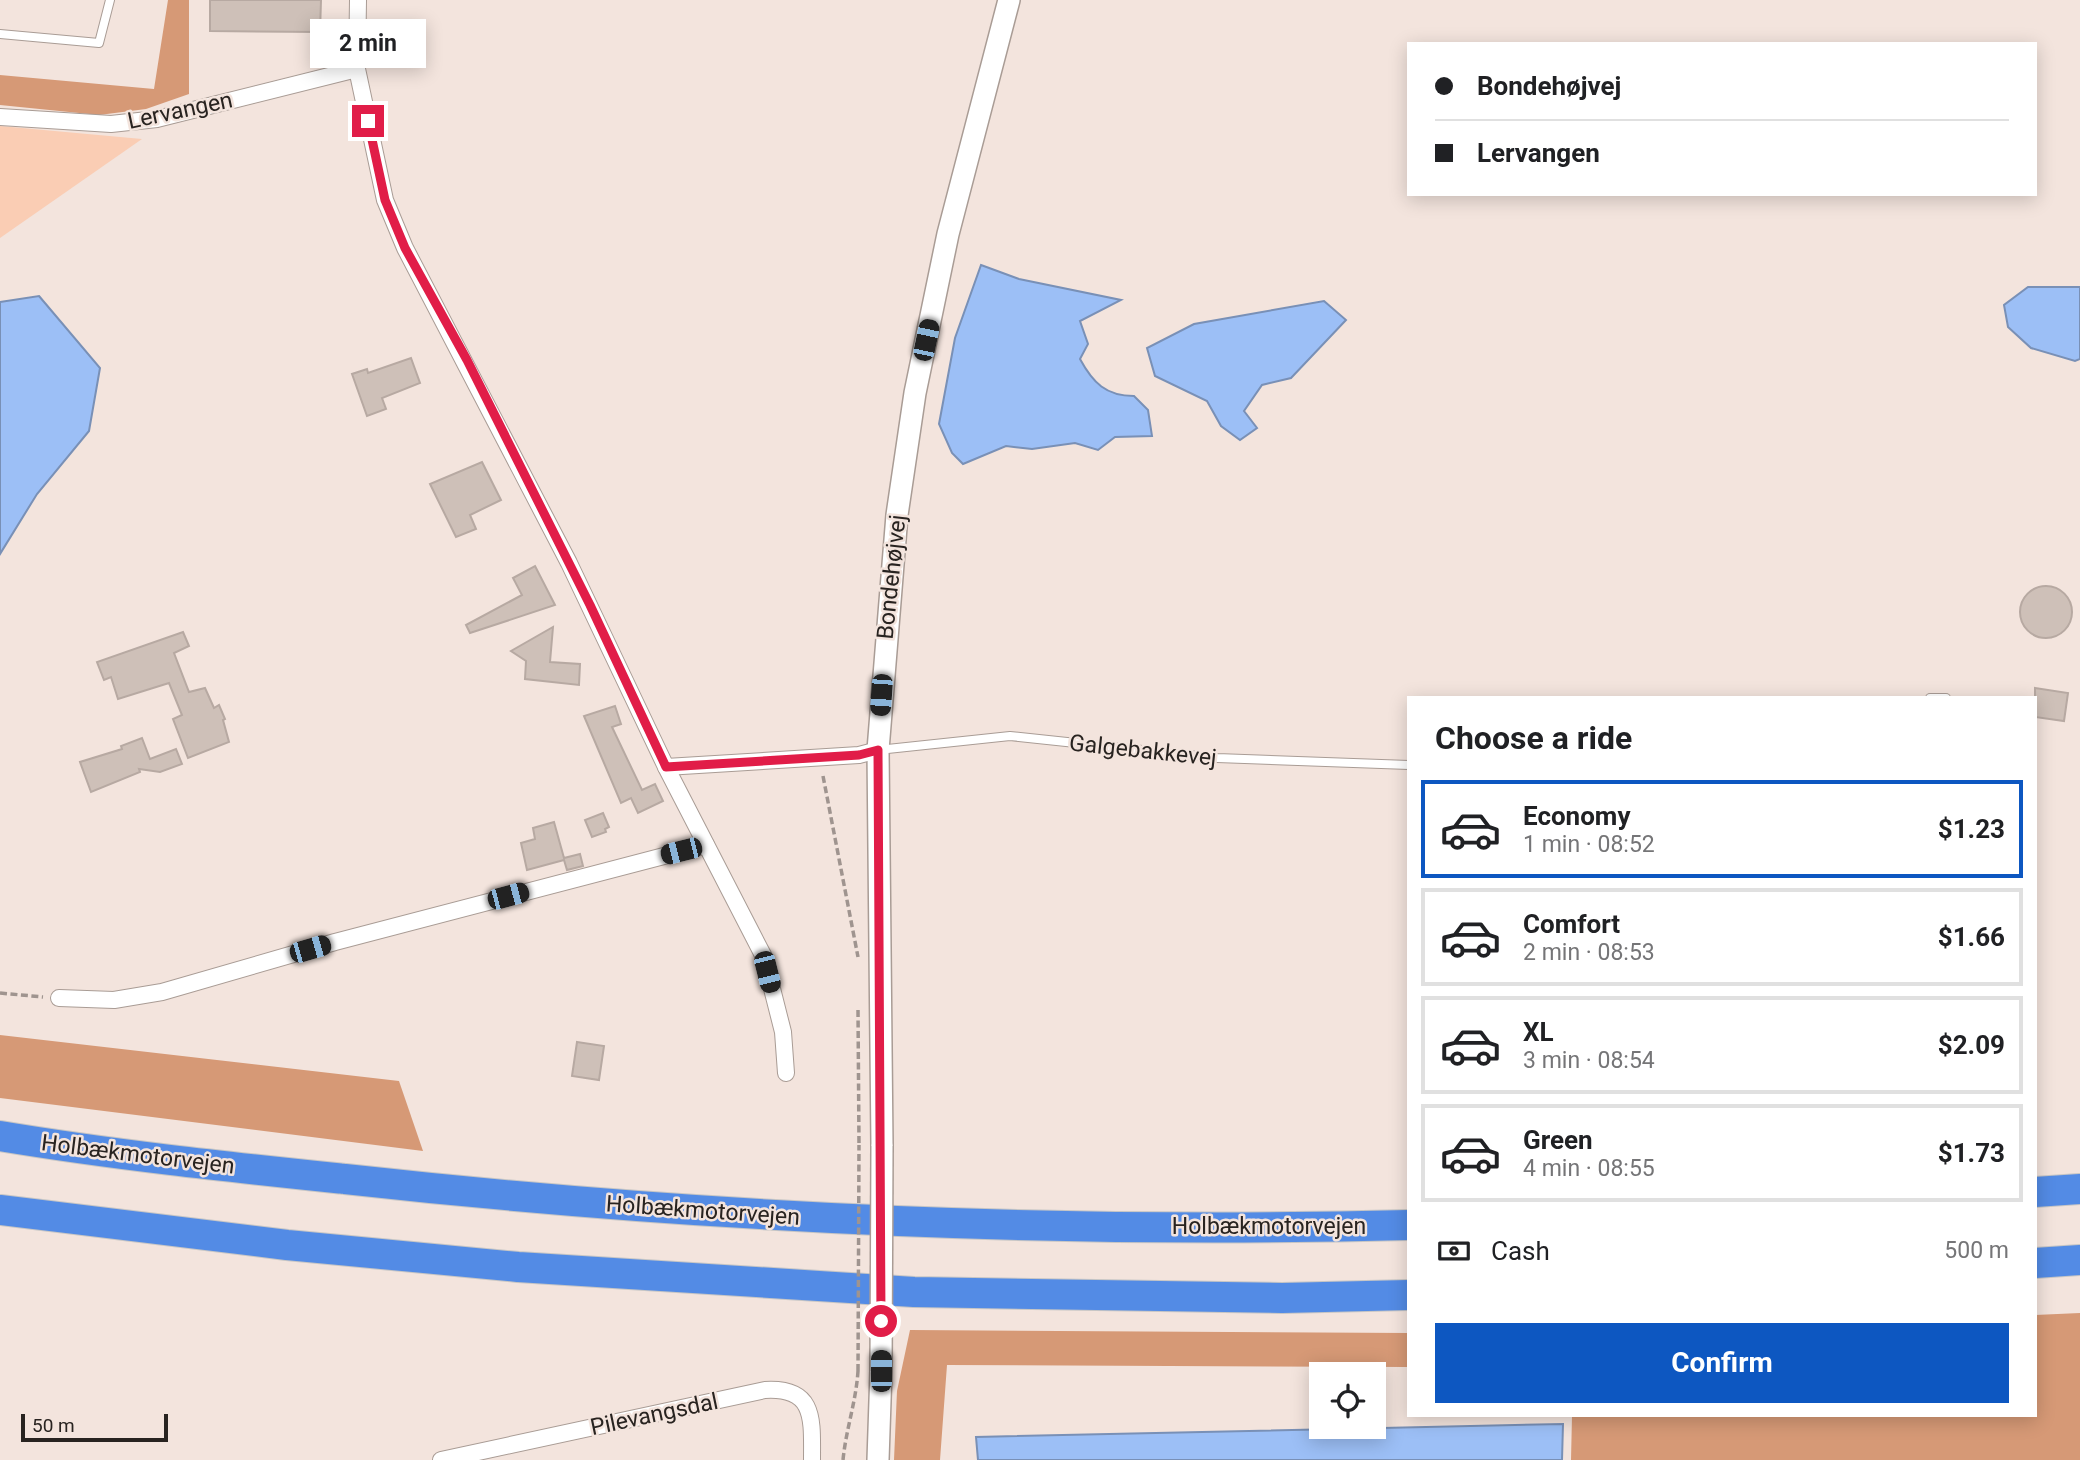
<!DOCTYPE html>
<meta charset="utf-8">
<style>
:root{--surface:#fff;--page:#f2f2f2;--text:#202124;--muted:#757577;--line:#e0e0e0;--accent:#0d57c1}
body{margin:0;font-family:Roboto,sans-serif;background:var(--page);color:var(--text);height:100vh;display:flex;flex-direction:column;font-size:26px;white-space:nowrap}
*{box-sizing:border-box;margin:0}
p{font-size:23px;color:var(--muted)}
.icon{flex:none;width:38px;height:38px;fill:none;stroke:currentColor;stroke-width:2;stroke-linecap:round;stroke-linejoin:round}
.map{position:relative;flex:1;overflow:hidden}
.details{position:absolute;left:1407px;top:696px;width:630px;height:721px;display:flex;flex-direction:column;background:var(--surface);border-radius:0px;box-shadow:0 4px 18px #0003}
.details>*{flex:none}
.guide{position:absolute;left:1407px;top:42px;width:630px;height:154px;border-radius:0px;box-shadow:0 4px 18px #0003;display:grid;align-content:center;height:154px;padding:0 28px;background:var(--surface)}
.controls{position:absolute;left:1309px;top:1362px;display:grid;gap:14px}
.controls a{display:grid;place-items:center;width:77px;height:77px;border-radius:0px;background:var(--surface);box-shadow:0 4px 18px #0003;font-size:35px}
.scale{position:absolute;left:21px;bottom:18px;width:147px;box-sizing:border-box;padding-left:7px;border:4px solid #282320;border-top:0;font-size:19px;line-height:24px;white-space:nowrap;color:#282320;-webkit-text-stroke:5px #f3e4dd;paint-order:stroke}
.end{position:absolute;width:32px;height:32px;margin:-16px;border:9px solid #e11d48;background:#fff;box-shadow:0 0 0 4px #fff}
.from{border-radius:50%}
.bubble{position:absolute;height:49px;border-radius:0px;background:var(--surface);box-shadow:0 4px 18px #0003;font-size:23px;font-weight:700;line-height:49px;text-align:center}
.car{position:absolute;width:21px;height:42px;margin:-21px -10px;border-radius:9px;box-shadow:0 0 5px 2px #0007;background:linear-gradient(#222 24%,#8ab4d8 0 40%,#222 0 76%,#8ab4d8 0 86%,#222 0)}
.guide b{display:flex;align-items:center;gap:24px;height:66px;font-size:26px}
.guide b+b{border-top:2px solid var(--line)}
.guide i{width:18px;height:18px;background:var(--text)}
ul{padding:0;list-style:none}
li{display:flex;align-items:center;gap:21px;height:98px;margin:0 14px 10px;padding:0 14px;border:4px solid var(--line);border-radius:0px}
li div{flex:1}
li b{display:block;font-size:26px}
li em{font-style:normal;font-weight:700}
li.selected{border-color:var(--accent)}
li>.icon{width:63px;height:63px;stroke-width:1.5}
h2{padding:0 28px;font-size:32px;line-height:84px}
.pay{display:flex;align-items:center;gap:18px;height:77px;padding:0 28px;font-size:26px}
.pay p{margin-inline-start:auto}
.primary-button{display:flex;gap:14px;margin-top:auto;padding:14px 28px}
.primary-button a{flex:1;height:80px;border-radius:0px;background:var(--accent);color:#fff;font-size:28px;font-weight:700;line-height:80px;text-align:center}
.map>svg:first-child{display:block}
.green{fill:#facdb4}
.forest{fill:#d69976}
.water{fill:#9cbff6;stroke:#7990b6;stroke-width:2}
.building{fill:#cec0b8;stroke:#b7a9a2;stroke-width:2}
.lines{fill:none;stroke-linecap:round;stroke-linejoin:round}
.service-casing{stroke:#a99c95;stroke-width:10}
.minor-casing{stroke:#a99c95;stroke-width:18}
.tertiary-casing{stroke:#a99c95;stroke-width:24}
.motorway-casing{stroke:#c7c6c5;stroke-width:32}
.path{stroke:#9f948f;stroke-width:3.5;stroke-dasharray:7 3.5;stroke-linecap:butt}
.service{stroke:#fff;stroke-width:8}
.minor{stroke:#fff;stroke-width:16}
.tertiary{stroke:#fff;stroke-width:21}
.motorway{stroke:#538be5;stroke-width:30}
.tertiary-bridge-casing{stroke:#a99c95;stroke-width:24;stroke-linecap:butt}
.path-bridge{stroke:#9f948f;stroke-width:3.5;stroke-dasharray:7 3.5;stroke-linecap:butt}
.tertiary-bridge{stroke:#fff;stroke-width:21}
.route{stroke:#e11d48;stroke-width:9}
.labels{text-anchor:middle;stroke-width:5;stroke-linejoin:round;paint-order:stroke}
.street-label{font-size:23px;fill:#282320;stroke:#f3e4dd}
</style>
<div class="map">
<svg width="2080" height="1460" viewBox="0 0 2080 1460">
<rect width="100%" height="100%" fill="#f3e4dd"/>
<!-- green -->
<polygon class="green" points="0,126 142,139 0,238"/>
<!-- forest -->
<g class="forest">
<polygon points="168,0 189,0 189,94 146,109 99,115 0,105 0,75 154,89"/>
<polygon points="0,1035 399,1081 423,1151 0,1098"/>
<polygon points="2080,1313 2080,1460 1571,1460 1572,1416 2035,1416 2035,1315"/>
<polygon points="910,1330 1409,1333 1409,1367 947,1365 940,1460 894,1460 897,1391"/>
</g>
<!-- water -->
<g class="water">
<path d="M981,265L1019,279L1121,300L1080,321L1088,344L1080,359C1093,383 1106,396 1134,396L1148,410L1152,436L1115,437L1098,450L1075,443L1032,449L1006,446L963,464L952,453L939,424L955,338Z"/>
<polygon points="2028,287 2080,287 2080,359 2075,361 2031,348 2008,327 2004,305"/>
<polygon points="39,296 100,368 89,431 37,494 0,554 0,302"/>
<polygon points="1324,301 1346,320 1291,378 1262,385 1244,411 1257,428 1240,440 1221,426 1207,401 1155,376 1147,348 1194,324"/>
<polygon points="1563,1424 1562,1460 978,1460 976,1437"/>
</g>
<!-- building -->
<g class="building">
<polygon points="210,0 321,0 320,32 210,31"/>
<polygon points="411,358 420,383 382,398 386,409 367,416 352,374 367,369 368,373"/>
<polygon points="482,462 501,500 470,515 476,529 456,537 430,484"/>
<polygon points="535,566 555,605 470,633 466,625 522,595 513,578"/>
<circle cx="2046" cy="612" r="26"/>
<polygon points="553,627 550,662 580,664 579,685 525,679 526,661 511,651"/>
<polygon points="183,632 189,646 174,653 189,692 205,688 214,708 219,705 225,719 223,720 229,742 188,758 173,719 182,715 169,683 118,699 111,677 104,680 97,662"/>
<polygon points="2035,688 2068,693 2064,721 2035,717"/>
<polygon points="615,706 621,724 612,727 642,790 655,784 663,801 638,813 631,798 621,803 584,716"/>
<polygon points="142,738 150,759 176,749 182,764 160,772 139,769 140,772 91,792 80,762 122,749 121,746"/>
<polygon points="603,813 609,827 605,829 606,832 592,837 585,820"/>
<polygon points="554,822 564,858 580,854 583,866 567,870 564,860 527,870 521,843 535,839 533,828"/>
<polygon points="577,1042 604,1046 599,1080 572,1076"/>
</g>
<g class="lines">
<defs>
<g id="service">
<polyline points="0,34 99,43 110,0"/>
<polyline points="1930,698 1946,698"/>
<polyline points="878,750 1010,736 1217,758 1409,765"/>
</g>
<g id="minor">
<polyline points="358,0 357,69 385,200 405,248 569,563 666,767 764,957 783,1032 786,1073"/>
<polyline points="0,117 111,124 157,119 357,69"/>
<polyline points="666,767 859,755 878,750"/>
<polyline points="59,998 114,1000 162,992 335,942 706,845"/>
<path d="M441,1460L765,1390C816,1387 812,1420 812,1460"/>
</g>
<g id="tertiary">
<polyline points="882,1146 878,750 897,515 915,393 948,234 1009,0"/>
<polyline points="878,1460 881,1371"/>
</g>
<g id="motorway">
<path d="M0,1136C114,1155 230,1167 345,1179C698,1218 1054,1234 1409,1225"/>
<polyline points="2035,1192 2080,1189"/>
<polyline points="0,1210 287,1245 518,1267 914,1292 1282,1298 1409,1295"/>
<polyline points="2035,1263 2080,1260"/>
</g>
</defs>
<!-- service casing -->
<use href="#service" class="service-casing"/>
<!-- minor casing -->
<use href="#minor" class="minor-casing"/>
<!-- tertiary casing -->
<use href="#tertiary" class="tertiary-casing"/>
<!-- motorway casing -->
<use href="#motorway" class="motorway-casing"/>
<!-- path -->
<g class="path">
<polyline points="823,776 858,957"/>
<polyline points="0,993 43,997"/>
<polyline points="858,1010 859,1145"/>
<path d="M843,1460C846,1429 856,1402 858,1371"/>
</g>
<!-- service -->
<use href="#service" class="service"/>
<!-- minor -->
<use href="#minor" class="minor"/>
<!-- tertiary -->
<use href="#tertiary" class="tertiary"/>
<!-- motorway -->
<use href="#motorway" class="motorway"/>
<defs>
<polyline id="tertiary-bridge" points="881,1371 882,1146"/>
</defs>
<!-- tertiary-bridge casing -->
<use href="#tertiary-bridge" class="tertiary-bridge-casing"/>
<!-- path-bridge -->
<polyline class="path-bridge" points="858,1371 859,1145"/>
<!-- tertiary-bridge -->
<use href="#tertiary-bridge" class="tertiary-bridge"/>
</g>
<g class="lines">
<!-- route -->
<polyline class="route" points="368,121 385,200 405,248 467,360 590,605 666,767 859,755 878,750 881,1321"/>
</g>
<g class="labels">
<!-- street labels -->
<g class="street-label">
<text transform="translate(180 110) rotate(-12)" y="8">Lervangen</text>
<text transform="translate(891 577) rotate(-84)" y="8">Bondehøjvej</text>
<text transform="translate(1143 750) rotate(6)" y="8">Galgebakkevej</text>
<text transform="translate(138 1154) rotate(7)" y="8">Holbækmotorvejen</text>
<text transform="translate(703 1210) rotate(4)" y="8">Holbækmotorvejen</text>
<text x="1269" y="1234">Holbækmotorvejen</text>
<text transform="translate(654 1414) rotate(-12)" y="8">Pilevangsdal</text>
</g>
</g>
</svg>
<div class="controls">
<a><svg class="icon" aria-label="locate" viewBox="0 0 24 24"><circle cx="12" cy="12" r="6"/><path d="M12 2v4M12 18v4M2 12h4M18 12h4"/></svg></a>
</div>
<div class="scale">50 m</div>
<i class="end from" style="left:881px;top:1321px"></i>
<i class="end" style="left:368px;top:121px"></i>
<div class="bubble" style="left:310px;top:19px;width:116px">2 min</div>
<i class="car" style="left:926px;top:340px;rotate:12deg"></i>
<i class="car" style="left:881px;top:695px;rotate:184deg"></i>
<i class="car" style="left:681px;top:851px;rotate:256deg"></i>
<i class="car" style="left:508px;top:896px;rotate:75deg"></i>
<i class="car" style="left:310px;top:949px;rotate:74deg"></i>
<i class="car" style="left:767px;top:972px;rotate:166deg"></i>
<i class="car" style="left:881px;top:1371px;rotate:0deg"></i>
<div class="guide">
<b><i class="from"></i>Bondehøjvej</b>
<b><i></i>Lervangen</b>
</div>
<section class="details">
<h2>Choose a ride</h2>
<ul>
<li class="selected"><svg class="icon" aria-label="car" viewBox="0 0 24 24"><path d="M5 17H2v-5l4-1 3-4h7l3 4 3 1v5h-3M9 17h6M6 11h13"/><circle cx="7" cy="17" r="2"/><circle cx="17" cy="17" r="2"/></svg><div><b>Economy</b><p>1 min · 08:52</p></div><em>$1.23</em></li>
<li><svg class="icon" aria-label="car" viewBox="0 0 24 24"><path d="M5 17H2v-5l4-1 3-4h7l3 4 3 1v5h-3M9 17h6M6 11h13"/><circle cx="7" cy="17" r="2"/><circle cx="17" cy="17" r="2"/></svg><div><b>Comfort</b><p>2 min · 08:53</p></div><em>$1.66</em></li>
<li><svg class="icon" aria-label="car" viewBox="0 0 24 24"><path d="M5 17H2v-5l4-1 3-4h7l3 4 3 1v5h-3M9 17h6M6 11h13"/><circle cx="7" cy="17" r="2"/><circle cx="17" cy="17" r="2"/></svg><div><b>XL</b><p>3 min · 08:54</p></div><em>$2.09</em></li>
<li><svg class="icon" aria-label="car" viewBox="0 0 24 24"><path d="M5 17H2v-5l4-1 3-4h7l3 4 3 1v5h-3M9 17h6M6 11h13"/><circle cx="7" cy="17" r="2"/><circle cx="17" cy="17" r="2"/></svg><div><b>Green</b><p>4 min · 08:55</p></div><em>$1.73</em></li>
</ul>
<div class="pay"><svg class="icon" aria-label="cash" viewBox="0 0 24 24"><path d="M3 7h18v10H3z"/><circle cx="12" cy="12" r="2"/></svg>Cash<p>500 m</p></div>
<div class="primary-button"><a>Confirm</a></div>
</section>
</div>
